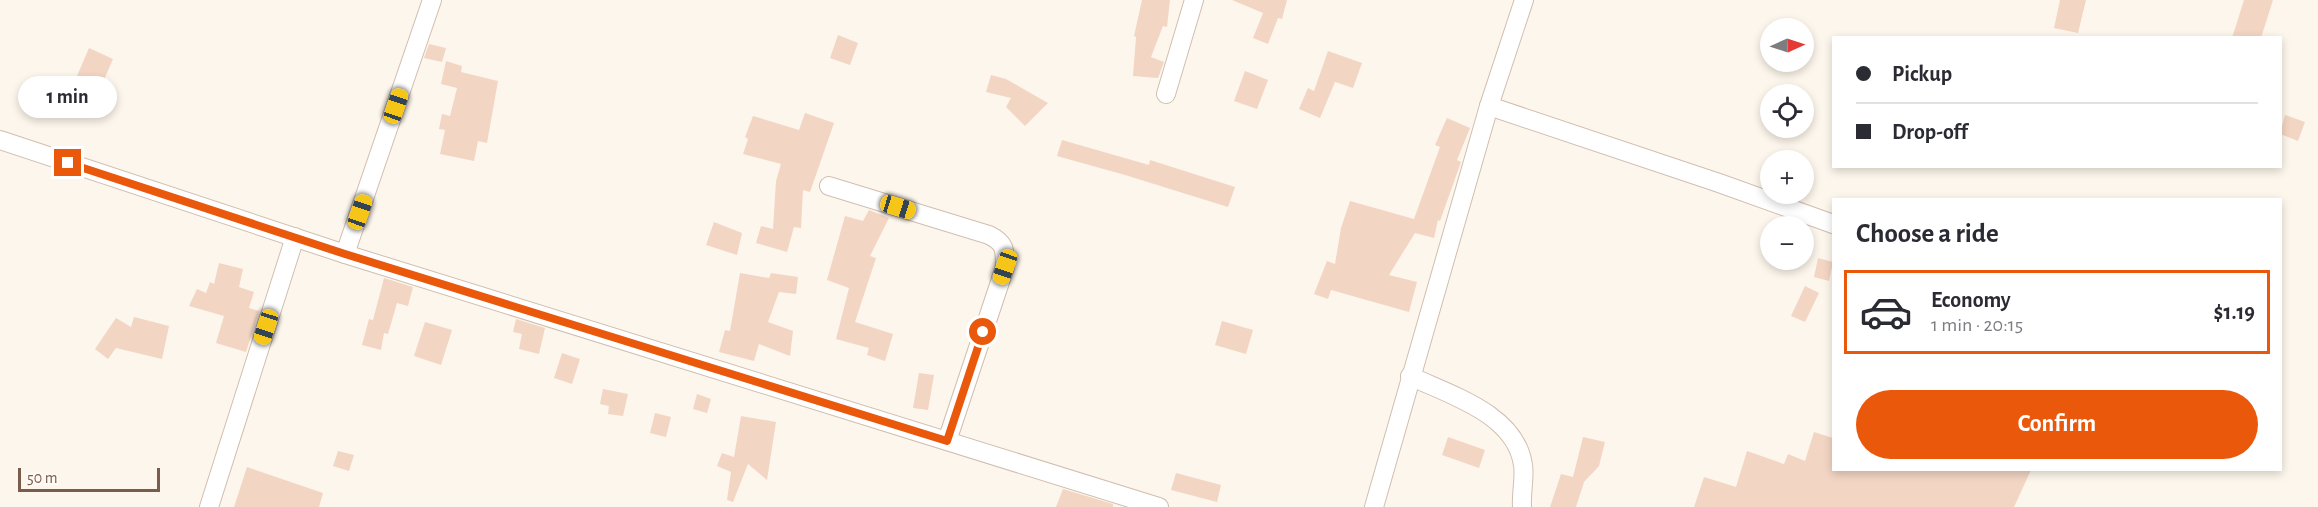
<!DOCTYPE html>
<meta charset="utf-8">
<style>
:root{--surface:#fff;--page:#f2f2f3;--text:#2b2b33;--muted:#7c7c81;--line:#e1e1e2;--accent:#ea580c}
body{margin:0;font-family:"Alegreya Sans",sans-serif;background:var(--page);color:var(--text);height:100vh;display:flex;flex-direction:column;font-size:22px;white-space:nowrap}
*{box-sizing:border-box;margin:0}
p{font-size:20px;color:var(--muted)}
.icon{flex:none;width:33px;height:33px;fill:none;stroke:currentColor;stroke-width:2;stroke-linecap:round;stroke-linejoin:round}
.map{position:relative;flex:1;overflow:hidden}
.sheet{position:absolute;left:1832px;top:198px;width:450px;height:273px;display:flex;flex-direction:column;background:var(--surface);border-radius:0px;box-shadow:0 3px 9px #0003}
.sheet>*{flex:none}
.top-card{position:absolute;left:1832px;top:36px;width:450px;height:132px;border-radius:0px;box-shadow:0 3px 9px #0003;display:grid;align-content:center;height:132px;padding:0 24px;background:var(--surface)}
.needle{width:39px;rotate:87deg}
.tools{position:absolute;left:1760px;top:18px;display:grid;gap:12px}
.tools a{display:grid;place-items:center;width:54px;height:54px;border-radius:50%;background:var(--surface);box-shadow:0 3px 9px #0003;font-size:30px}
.scale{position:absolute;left:18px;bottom:15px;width:142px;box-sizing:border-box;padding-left:6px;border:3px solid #7a5c4d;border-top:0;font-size:16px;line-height:21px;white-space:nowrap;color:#7a5c4d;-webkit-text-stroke:4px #fffaf3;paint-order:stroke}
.end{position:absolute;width:27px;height:27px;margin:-14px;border:8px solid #ea580c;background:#fff;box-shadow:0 0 0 3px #fff}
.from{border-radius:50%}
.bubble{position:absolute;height:42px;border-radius:21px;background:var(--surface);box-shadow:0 3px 9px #0003;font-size:20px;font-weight:700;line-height:42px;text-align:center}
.car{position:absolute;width:18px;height:36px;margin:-18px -9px;border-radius:8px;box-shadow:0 0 4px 2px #0007;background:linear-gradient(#f5c518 24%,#345 0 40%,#f5c518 0 76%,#345 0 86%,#f5c518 0)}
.top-card b{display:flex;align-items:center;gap:21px;height:57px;font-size:22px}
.top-card b+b{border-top:2px solid var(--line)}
.top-card i{width:15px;height:15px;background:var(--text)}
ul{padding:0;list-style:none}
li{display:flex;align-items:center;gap:18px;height:84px;margin:0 12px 9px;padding:0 12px;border:3px solid transparent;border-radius:0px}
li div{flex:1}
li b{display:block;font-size:22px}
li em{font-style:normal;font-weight:700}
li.active{border-color:var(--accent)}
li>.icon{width:54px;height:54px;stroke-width:1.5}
h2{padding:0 24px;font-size:27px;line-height:72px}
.cta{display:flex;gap:12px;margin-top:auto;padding:12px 24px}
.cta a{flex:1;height:69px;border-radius:36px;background:var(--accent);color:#fff;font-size:24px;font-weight:700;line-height:69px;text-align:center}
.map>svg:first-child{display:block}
.building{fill:#f3d5c3}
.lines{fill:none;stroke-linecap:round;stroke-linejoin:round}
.minor-casing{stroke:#d1beb0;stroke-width:20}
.minor{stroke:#fff;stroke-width:18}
.route{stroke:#ea580c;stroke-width:8}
</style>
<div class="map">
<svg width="2318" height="507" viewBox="0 0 2318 507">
<rect width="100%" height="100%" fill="#fdf6ec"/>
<!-- building -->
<g class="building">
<polygon points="1142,0 1170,0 1167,27 1163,26 1151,57 1164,62 1158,78 1133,76 1136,37 1134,36"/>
<polygon points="1232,0 1287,0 1282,19 1278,18 1268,44 1253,38 1263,13"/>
<polygon points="2060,0 2086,0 2078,33 2054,28"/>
<polygon points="2244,0 2273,0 2261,38 2232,38"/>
<polygon points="838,35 858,43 850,65 830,58"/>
<polygon points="429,44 446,48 442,62 424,58"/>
<polygon points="89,48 113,59 98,94 74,83"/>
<polygon points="1328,51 1362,63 1353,88 1335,82 1320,118 1299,109 1308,88 1314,91"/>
<polygon points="446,61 462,66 461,72 498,81 487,143 478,141 474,161 440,154 445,130 439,129 442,114 450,116 457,88 441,84"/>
<polygon points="1245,71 1268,80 1257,109 1234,101"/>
<polygon points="991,75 1006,79 1048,103 1025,126 1006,107 1011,98 986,92"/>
<polygon points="805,113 834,123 810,192 803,190 801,228 794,227 787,252 756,243 761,226 773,229 776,181 781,164 743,154 748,139 745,137 753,116 799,130"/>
<polygon points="2285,115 2305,122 2298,141 2280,134"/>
<polygon points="1447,118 1470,128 1457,160 1461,162 1440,221 1438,220 1434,238 1415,233 1389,275 1417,282 1409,312 1331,290 1328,299 1314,294 1327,261 1335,264 1341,228 1350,201 1414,219 1440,147 1435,145"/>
<polygon points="1062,140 1149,165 1150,160 1235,187 1228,207 1125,175 1057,156"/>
<polygon points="869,210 889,218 870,256 876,258 855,322 893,334 885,361 867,355 869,348 836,339 849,288 827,280 845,216 863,221"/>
<polygon points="714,222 742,233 737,255 706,245"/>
<polygon points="1818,258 1833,262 1829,281 1814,277"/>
<polygon points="219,263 243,269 239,287 254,292 249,308 259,311 246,352 216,343 224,316 189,306 197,289 206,293 210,282 214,284"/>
<polygon points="740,273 769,278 771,273 798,277 796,294 779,292 768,322 793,331 790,356 759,344 754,361 719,352 725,330 730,331"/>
<polygon points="384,278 413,287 408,306 397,303 388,334 384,333 381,350 362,345 369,319 373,320"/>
<polygon points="1805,286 1819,293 1805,322 1791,316"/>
<polygon points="134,317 169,326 162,359 116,348 108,359 95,349 116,318 131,327"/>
<polygon points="516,319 545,328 539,354 519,349 522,334 513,332"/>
<polygon points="1222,321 1253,330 1246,354 1215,345"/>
<polygon points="425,322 452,330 441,365 414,356"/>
<polygon points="562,353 580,359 572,384 554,378"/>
<polygon points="919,373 934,375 928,410 913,408"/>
<polygon points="603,389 628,394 623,416 608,414 609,406 600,404"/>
<polygon points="697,394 711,399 707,413 693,409"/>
<polygon points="655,413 671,417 666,437 650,433"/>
<polygon points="741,416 776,422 767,480 748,464 733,502 727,500 731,472 717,466 722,453 734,457"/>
<polygon points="1814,432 1833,438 1833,470 2031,470 2014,507 1694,507 1704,477 1736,487 1747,451 1784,464 1788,454 1805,461"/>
<polygon points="1448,437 1485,450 1479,468 1442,455"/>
<polygon points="1583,437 1605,442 1599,466 1584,482 1576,507 1550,507 1561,474 1573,477"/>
<polygon points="338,451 354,455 349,471 333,466"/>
<polygon points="247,467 323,493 319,507 234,507"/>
<polygon points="1176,473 1221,485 1217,502 1171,490"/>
<polygon points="1063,489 1113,504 1113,507 1056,507"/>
</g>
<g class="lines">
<defs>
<g id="minor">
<polyline points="1166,94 1194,0"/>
<polyline points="1489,106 1719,183 1833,224"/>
<polyline points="0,140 345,254 1159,507"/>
<path d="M829,186L989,235C1005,243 1005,249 1005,267L947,441"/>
<polyline points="345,254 432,0"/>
<path d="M1410,376C1450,395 1516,414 1523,465C1525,478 1521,493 1522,507"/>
<polyline points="209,507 295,237"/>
<polyline points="1374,507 1489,106 1524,0"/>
</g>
</defs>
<!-- minor casing -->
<use href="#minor" class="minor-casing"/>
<!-- minor -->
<use href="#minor" class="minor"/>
</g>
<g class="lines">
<!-- route -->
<polyline class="route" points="68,163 345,254 947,441 983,332"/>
</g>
</svg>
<div class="tools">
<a><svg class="needle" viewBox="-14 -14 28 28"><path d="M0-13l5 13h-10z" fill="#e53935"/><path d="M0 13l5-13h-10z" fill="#7c7c81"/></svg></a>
<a><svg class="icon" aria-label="locate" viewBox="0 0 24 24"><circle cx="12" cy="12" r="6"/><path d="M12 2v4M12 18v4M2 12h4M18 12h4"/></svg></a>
<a>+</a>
<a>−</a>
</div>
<div class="scale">50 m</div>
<i class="end from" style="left:983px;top:332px"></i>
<i class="end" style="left:68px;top:163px"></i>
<div class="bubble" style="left:18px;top:76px;width:99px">1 min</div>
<i class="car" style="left:396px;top:106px;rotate:19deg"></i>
<i class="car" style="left:898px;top:207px;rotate:107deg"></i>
<i class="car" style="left:360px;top:212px;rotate:19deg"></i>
<i class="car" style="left:1005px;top:267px;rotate:199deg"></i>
<i class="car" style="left:266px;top:327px;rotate:198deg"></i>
<div class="top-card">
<b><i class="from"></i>Pickup</b>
<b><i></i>Drop-off</b>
</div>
<section class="sheet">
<h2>Choose a ride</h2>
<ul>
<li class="active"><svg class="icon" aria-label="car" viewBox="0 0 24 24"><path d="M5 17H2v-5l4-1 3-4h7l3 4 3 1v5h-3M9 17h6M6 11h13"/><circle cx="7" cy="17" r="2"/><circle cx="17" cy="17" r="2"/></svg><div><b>Economy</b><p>1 min · 20:15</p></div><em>$1.19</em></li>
</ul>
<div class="cta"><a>Confirm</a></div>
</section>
</div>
